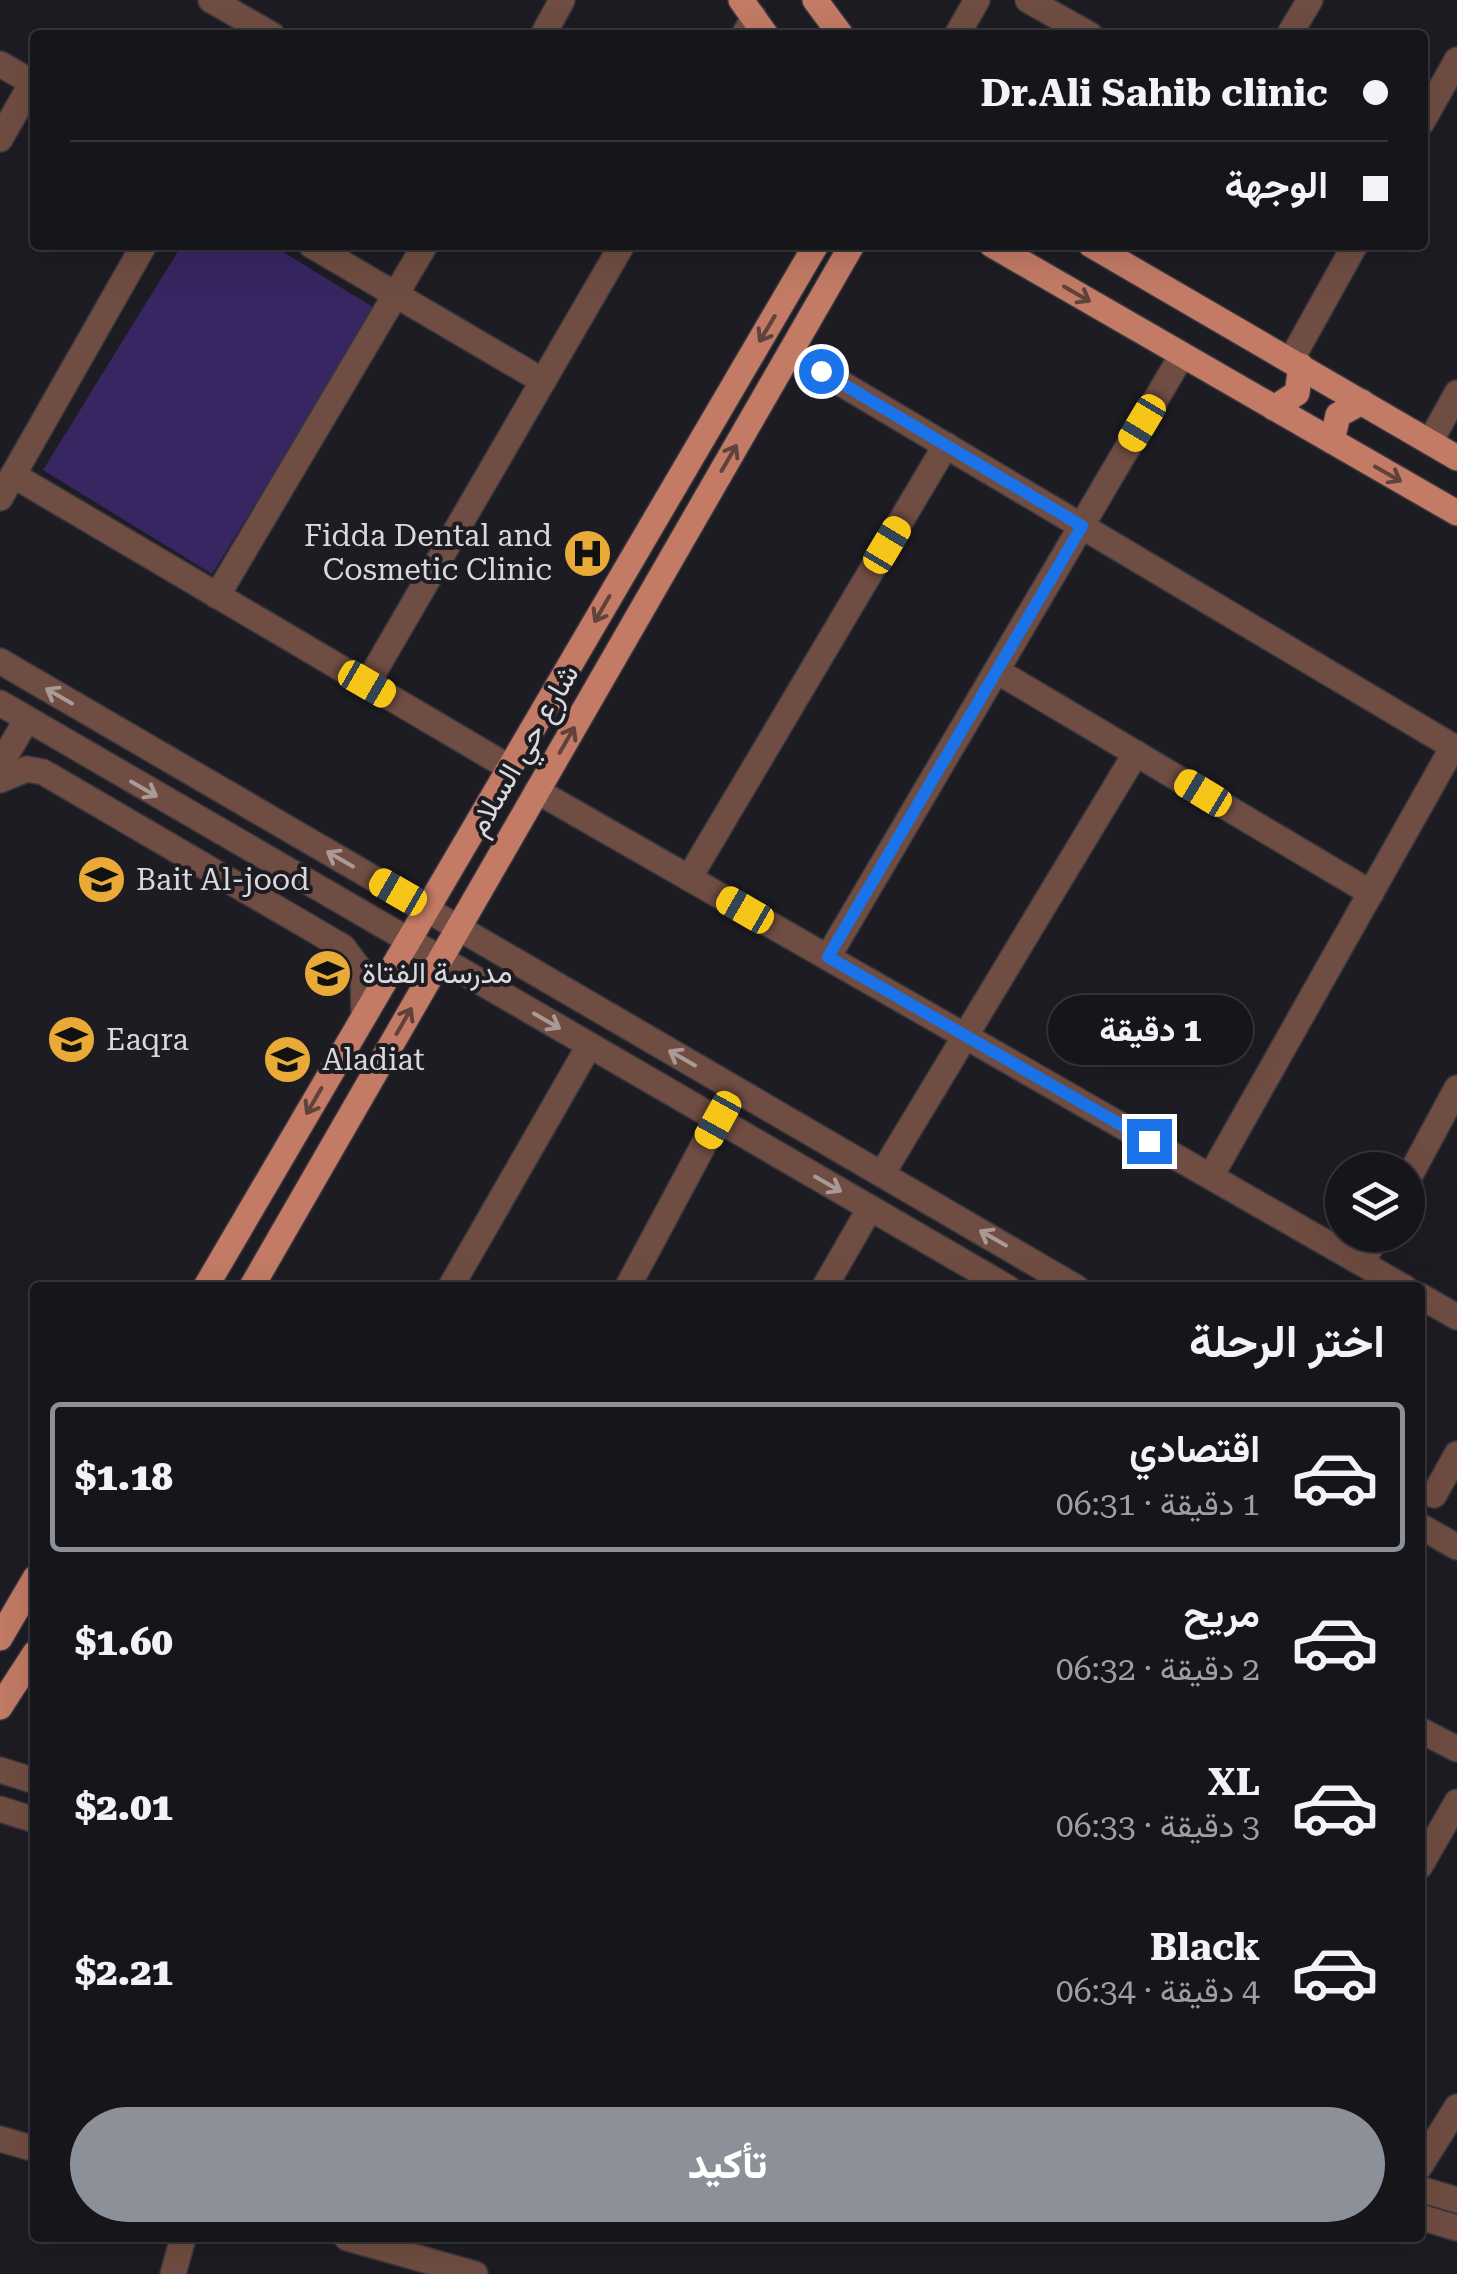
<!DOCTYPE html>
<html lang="ar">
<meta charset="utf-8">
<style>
:root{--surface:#16151a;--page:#1f1e23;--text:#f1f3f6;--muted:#9e9fa2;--line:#353439;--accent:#8c9099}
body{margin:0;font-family:"Roboto Serif",Vazirmatn,serif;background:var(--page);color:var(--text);direction:rtl;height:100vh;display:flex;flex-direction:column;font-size:38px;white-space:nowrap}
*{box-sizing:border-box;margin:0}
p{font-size:32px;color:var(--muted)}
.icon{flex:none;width:55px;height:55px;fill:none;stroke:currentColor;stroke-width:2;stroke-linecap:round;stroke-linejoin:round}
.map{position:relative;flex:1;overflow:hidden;direction:ltr}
.panel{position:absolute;left:30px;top:1282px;width:1395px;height:960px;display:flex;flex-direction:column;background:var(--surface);border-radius:10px;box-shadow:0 10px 40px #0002,0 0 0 2px var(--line);direction:rtl}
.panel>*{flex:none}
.hud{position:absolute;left:30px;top:30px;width:1398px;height:220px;border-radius:10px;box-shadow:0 10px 40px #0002,0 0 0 2px var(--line);direction:rtl;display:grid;align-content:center;height:220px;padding:0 40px;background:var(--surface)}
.fabs{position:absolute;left:1325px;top:1152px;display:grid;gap:20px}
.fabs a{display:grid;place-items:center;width:100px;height:100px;border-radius:50%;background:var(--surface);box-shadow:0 10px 40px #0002,0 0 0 2px var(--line);font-size:50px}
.end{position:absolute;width:45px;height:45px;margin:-22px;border:12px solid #1a73e8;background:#fff;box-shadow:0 0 0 5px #fff}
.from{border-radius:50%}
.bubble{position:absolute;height:70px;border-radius:35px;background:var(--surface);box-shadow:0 10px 40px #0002,0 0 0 2px var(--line);font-size:32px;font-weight:800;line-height:70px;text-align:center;direction:rtl}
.car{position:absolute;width:30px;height:60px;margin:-30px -15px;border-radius:12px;box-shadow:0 0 8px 2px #0007;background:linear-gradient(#f5c518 24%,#345 0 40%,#f5c518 0 76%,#345 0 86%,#f5c518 0)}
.hud b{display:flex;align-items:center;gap:35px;height:95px;font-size:38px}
.hud b+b{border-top:2px solid var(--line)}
.hud i{width:25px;height:25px;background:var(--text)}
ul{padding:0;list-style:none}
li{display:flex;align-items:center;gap:30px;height:150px;margin:0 20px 15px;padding:0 20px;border:5px solid transparent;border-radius:10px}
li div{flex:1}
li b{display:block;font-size:38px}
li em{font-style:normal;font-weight:800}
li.on{border-color:var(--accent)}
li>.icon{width:90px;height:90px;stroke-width:1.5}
h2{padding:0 40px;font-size:45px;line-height:120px}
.action{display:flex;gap:20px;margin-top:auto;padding:20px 40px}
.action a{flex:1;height:115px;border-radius:60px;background:var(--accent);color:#fff;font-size:40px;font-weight:800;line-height:115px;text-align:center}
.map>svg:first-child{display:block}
.green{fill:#382662}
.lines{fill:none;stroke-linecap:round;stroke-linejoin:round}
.minor-casing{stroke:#38363d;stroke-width:28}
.major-casing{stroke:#38363d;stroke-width:28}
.minor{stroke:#704d42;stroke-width:25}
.major{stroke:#c37b65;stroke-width:25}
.oneway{stroke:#60423d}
.oneway2{stroke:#aa9a97}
.route{stroke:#1a73e8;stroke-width:12}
.labels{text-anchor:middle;stroke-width:8;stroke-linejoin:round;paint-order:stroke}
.poi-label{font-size:30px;fill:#dad9dd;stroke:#1e1c23;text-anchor:start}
.street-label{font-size:30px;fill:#dad9dd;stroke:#1e1c23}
</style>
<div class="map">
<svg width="1457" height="2274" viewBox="0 0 1457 2274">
<rect width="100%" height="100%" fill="#1e1c23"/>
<!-- green -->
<polygon class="green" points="182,245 272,245 376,309 212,574 43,470"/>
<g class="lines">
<defs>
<g id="minor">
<polyline points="211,0 272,35"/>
<polyline points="1028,0 1090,35"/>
<polyline points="543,35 562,0"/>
<polyline points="744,35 754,17"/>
<polyline points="957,35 977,0"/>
<polyline points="1289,35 1310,0"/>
<polyline points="0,64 35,84"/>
<polyline points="1422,122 1457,60"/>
<polyline points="0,139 32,83"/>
<polyline points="311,245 543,381"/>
<polyline points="790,353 1457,749"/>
<polyline points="1291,360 1355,245"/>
<polyline points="1430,442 1457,393"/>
<polyline points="13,475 510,768"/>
<polyline points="0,498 144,245"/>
<polyline points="217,596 425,245"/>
<polyline points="0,661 1077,1288"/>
<polyline points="997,671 1371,893"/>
<polyline points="367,684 622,245"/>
<polyline points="0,703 1008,1288"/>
<polyline points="0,765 26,721"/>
<polyline points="0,780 27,769 43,772 343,947 363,974 364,1016"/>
<polyline points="537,791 1405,1288"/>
<polyline points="689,878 946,445"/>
<polyline points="828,957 1182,355"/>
<polyline points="882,1174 1136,753"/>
<polyline points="1211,1176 1453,747"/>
<polyline points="1408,1179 1457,1088"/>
<polyline points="1362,1263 1377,1235"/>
<polyline points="450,1288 589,1046"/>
<polyline points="627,1288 717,1120"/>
<polyline points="824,1288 870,1208"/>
<polyline points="1420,1296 1457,1317"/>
<polyline points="1434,1495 1457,1454"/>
<polyline points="1420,1526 1457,1547"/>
<polyline points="1420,1730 1457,1749"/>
<polyline points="0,1770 35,1781"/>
<polyline points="0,1809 35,1820"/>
<polyline points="1420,1866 1457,1802"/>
<polyline points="0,2139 35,2149"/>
<polyline points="1420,2166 1457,2107"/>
<polyline points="1420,2189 1457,2200"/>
<polyline points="1420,2217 1457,2228"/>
<polyline points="347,2238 475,2274"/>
<polyline points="173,2274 183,2238"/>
</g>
<g id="major">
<polyline points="741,0 766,35"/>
<polyline points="815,0 841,35"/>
<polyline points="992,245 1457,513"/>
<polyline points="1091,245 1457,458"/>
<polyline points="1274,408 1297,393 1301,366"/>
<polyline points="1332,441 1338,415 1362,402"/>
<polyline points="205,1288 816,245"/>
<polyline points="251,1288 852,245"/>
<polyline points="0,1638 35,1578"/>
<polyline points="0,1707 35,1653"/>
</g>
</defs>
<!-- minor casing -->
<use href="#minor" class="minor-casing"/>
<!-- major casing -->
<use href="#major" class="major-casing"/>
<!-- minor -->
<use href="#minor" class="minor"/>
<!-- major -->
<use href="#major" class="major"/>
</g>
<!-- one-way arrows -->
<defs><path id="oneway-shaft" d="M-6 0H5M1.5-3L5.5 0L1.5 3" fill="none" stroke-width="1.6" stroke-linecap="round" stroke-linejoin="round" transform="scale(2.5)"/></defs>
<g class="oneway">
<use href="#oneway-shaft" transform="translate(1077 294) rotate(30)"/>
<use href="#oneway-shaft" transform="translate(767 329) rotate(121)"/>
<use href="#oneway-shaft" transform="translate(729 458) rotate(-60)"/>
<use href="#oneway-shaft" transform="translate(1388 474) rotate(30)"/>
<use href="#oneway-shaft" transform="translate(602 609) rotate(120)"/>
<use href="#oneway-shaft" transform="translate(567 740) rotate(-60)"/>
<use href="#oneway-shaft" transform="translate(404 1021) rotate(-60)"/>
<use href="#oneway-shaft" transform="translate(314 1101) rotate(120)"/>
</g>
<g class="oneway2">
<use href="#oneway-shaft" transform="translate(59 696) rotate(-150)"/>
<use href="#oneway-shaft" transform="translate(144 789) rotate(30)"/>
<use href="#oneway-shaft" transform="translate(340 859) rotate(-150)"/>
<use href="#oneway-shaft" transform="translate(547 1021) rotate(30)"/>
<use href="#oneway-shaft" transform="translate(682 1058) rotate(-150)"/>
<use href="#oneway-shaft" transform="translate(828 1184) rotate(30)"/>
<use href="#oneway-shaft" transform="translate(993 1238) rotate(-150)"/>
</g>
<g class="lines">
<!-- route -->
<polyline class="route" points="821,371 1082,526 828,957 1149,1141"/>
</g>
<!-- icons -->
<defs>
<symbol id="hospital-disc" viewBox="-11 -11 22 22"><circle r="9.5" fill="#eaaa38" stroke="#1e1c23"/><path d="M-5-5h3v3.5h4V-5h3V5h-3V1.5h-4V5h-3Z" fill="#111"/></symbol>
<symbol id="school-disc" viewBox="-11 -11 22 22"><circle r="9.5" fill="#eaaa38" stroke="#1e1c23"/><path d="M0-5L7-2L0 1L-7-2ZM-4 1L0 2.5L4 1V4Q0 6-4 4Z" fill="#111"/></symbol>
</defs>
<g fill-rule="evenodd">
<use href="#hospital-disc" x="560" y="526" width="55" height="55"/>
<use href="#school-disc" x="74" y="852" width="55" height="55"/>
<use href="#school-disc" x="300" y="946" width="55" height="55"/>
<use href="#school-disc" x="44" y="1012" width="55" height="55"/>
<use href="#school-disc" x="260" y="1032" width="55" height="55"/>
</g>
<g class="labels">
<!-- poi labels -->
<g class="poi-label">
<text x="552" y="546" text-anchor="end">Fidda Dental and<tspan x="552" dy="34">Cosmetic Clinic</tspan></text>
<text x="136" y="890">Bait Al-jood</text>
<text x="362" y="983">مدرسة الفتاة</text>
<text x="106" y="1050">Eaqra</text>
<text x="322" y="1070">Aladiat</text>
</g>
<!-- street labels -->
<g class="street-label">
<text transform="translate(523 750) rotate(-60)" y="10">شارع حي السلام</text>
</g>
</g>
</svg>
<div class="fabs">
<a><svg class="icon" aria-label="layers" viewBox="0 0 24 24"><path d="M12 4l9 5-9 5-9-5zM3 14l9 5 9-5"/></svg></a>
</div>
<i class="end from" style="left:821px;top:371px"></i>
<i class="end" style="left:1149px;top:1141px"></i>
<div class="bubble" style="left:1048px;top:995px;width:205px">1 دقيقة</div>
<i class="car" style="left:1142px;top:423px;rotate:211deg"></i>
<i class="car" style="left:887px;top:545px;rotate:31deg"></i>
<i class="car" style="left:367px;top:684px;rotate:120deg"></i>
<i class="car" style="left:1203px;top:793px;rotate:301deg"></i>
<i class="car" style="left:398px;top:892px;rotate:300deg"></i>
<i class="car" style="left:745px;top:910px;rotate:300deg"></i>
<i class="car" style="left:718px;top:1120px;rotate:209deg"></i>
<div class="hud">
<b><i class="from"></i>Dr.Ali Sahib clinic</b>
<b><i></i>الوجهة</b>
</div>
<section class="panel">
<h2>اختر الرحلة</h2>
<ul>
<li class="on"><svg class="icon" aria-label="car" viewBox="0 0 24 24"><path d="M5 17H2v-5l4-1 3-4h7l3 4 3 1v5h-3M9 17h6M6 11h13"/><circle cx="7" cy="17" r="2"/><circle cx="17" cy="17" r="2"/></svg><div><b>اقتصادي</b><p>1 دقيقة · 06:31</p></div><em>$1.18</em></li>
<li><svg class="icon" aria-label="car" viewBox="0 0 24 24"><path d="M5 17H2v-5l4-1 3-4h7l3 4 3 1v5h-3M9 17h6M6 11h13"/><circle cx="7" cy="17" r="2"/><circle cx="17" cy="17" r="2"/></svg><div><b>مريح</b><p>2 دقيقة · 06:32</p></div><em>$1.60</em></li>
<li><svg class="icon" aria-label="car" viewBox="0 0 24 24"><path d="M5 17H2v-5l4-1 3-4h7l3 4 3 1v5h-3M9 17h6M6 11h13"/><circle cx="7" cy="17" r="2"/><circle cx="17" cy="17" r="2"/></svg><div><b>XL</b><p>3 دقيقة · 06:33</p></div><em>$2.01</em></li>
<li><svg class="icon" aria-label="car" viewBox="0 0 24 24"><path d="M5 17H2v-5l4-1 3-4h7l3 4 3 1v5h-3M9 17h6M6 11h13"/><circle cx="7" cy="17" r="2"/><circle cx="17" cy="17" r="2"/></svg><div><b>Black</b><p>4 دقيقة · 06:34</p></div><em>$2.21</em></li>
</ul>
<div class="action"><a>تأكيد</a></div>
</section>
</div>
